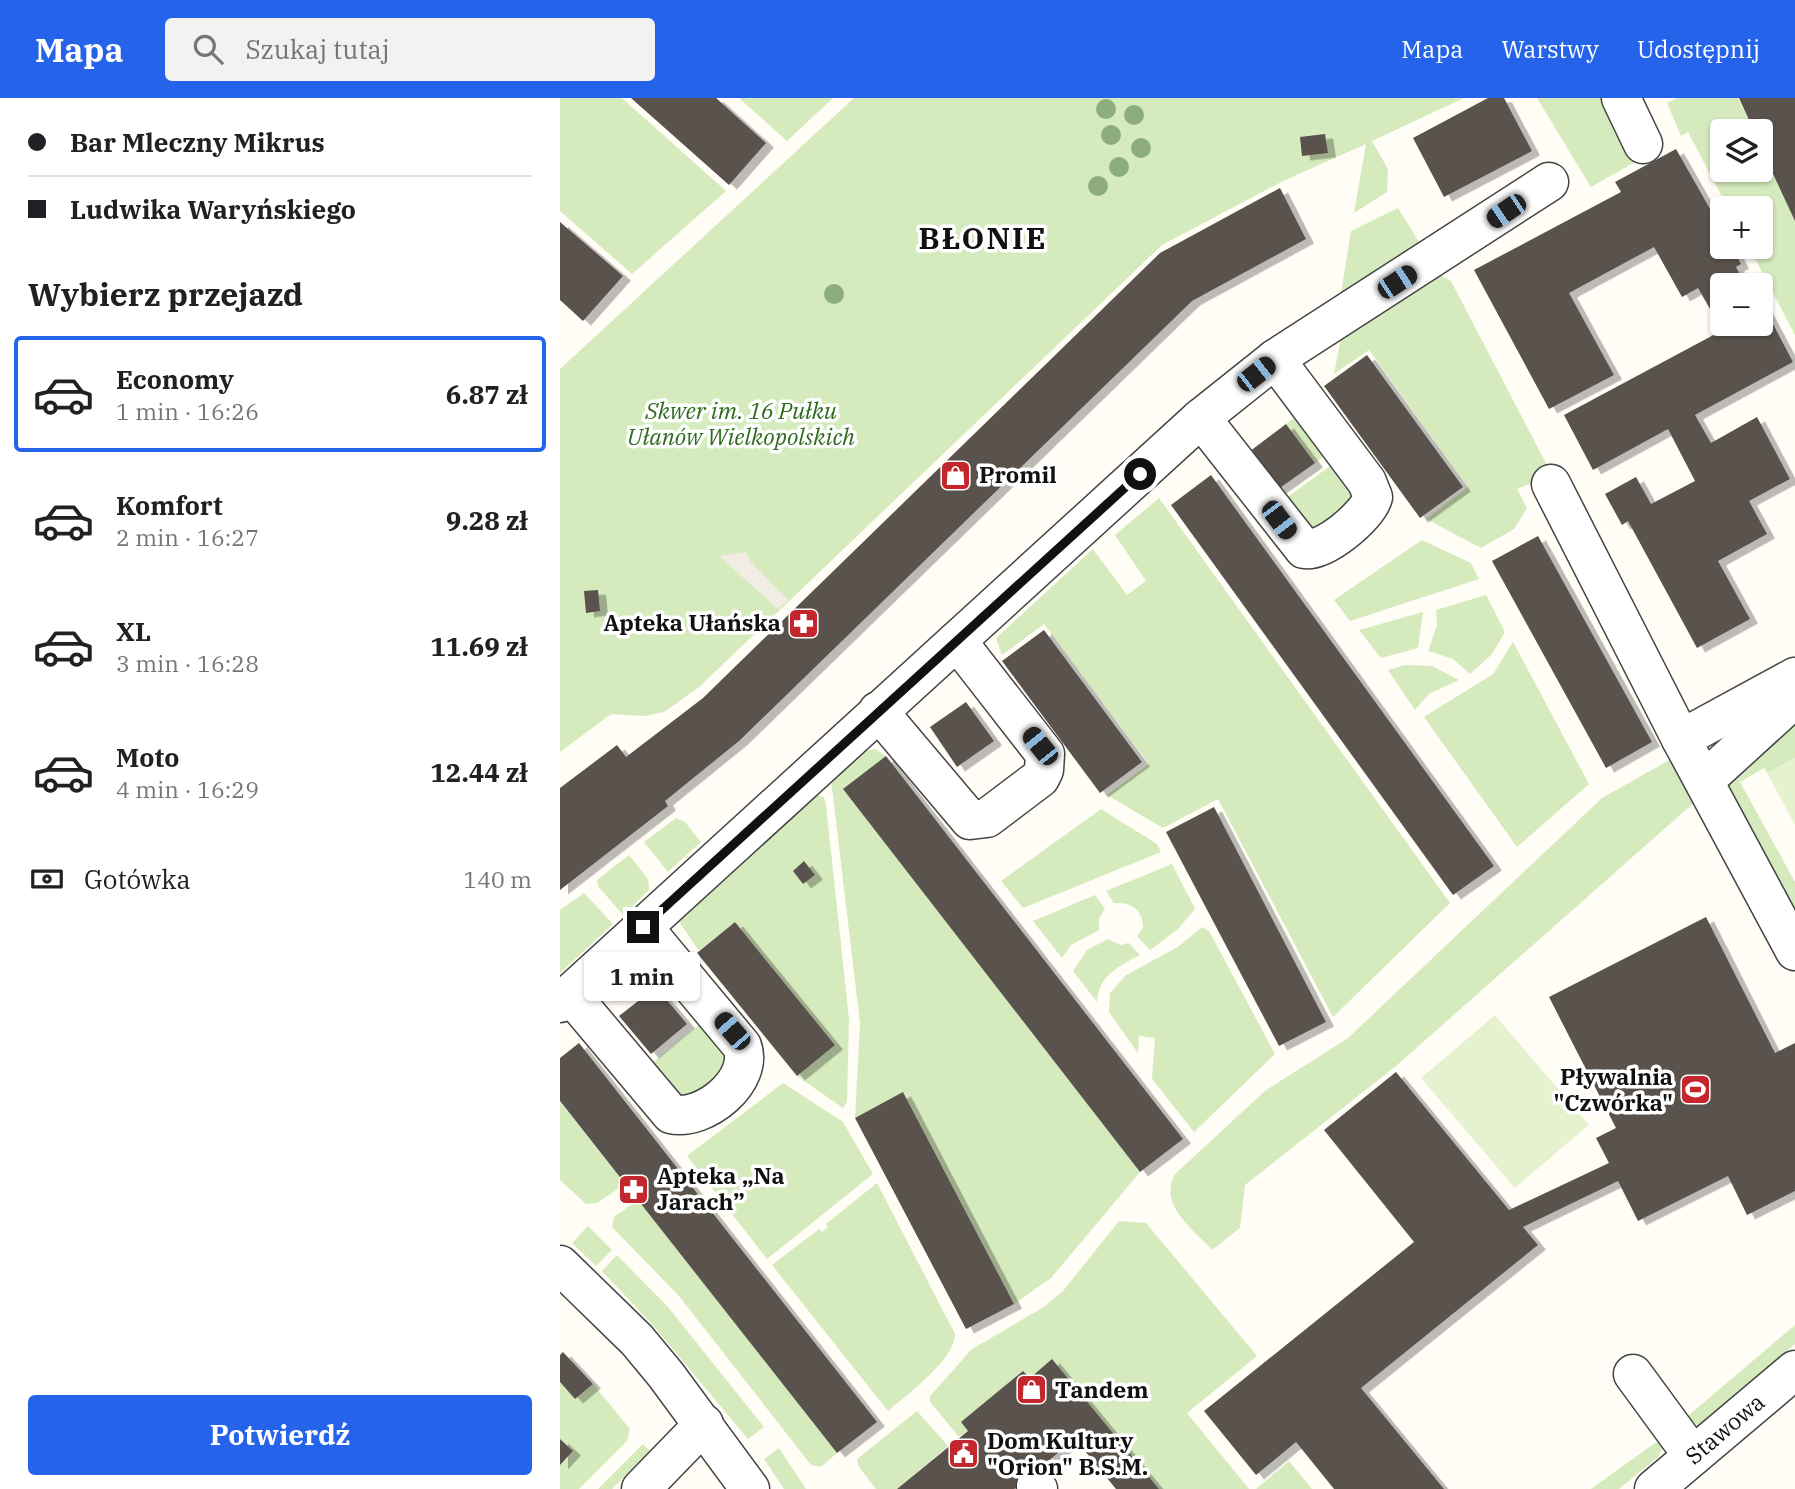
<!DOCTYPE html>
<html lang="pl">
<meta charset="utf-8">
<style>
:root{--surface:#fff;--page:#f2f2f2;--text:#202124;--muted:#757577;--line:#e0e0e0;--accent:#2563eb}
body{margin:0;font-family:"IBM Plex Serif",serif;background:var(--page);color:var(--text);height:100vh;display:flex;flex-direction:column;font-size:26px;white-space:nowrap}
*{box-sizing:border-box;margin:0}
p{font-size:23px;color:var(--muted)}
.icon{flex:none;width:38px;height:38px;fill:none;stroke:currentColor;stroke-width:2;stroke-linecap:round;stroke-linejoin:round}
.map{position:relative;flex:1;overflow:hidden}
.side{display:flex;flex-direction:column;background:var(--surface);width:560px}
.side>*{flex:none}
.hud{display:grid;align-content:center;height:154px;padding:0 28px;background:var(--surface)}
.controls{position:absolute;left:1150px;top:21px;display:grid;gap:14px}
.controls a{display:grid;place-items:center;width:63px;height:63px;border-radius:7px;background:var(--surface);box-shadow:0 2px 5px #0004;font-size:35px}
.end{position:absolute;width:32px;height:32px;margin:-16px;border:9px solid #111;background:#fff;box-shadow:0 0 0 4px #fff}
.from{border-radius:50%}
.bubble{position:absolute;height:49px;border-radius:7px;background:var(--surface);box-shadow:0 2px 5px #0004;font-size:23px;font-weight:700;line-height:49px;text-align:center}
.car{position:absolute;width:21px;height:42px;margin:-21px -10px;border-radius:9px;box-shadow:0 0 5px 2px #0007;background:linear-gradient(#222 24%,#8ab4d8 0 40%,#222 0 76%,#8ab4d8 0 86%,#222 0)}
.hud b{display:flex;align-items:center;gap:24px;height:66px;font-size:26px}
.hud b+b{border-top:2px solid var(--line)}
.hud i{width:18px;height:18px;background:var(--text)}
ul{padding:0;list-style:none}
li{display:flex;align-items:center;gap:21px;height:116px;margin:0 14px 10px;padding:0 14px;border:4px solid transparent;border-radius:7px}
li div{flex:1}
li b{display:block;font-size:26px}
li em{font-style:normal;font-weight:700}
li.selected{border-color:var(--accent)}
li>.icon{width:63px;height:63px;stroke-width:1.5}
h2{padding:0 28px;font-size:32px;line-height:84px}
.pay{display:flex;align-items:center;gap:18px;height:77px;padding:0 28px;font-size:26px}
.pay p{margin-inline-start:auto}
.primary-button{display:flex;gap:14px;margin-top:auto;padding:14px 28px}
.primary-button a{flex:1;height:80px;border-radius:7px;background:var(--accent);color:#fff;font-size:28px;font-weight:700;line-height:80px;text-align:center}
header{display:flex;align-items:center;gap:42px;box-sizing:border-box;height:98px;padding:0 35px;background:var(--accent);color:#fff}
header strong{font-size:33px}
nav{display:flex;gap:38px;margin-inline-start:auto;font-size:24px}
.search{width:490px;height:63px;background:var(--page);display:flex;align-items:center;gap:18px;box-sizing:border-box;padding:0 24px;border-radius:7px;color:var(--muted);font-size:26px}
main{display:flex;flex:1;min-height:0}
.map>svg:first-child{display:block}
.green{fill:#d5ebbd}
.pitch{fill:#e6f2cf}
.plaza{fill:#f1ede2}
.building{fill:#5a524d;filter:url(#shadow)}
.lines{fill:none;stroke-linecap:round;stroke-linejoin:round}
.minor-casing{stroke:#444;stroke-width:41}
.minor{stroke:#fff;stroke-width:38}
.tree{fill:#8dad7f}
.route{stroke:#111;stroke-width:9}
.labels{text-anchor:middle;stroke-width:7;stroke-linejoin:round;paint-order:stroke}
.park-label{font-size:23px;font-style:italic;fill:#2f6b1f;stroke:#fff}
.poi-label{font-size:23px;font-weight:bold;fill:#111;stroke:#fff;text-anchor:start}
.street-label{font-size:23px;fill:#111;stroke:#fff}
.district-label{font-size:30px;font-weight:bold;letter-spacing:2px;fill:#111;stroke:#fff}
</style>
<header>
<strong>Mapa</strong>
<div class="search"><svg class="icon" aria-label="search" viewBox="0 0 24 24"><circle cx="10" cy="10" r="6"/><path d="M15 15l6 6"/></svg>Szukaj tutaj</div>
<nav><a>Mapa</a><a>Warstwy</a><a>Udostępnij</a></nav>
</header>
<main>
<section class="side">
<div class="hud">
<b><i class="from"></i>Bar Mleczny Mikrus</b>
<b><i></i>Ludwika Waryńskiego</b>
</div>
<h2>Wybierz przejazd</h2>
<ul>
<li class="selected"><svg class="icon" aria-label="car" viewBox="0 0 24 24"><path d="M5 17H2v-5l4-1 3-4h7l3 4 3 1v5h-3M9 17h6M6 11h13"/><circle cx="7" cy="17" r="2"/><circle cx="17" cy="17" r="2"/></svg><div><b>Economy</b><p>1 min · 16:26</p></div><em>6.87 zł</em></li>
<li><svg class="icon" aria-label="car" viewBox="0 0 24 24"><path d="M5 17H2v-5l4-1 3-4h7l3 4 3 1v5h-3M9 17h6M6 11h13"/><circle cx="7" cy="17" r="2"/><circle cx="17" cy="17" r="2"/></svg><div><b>Komfort</b><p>2 min · 16:27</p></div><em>9.28 zł</em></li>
<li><svg class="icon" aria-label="car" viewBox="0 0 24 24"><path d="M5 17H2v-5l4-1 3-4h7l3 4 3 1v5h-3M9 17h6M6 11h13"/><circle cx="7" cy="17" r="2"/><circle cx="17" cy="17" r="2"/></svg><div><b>XL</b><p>3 min · 16:28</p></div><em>11.69 zł</em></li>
<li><svg class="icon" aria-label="car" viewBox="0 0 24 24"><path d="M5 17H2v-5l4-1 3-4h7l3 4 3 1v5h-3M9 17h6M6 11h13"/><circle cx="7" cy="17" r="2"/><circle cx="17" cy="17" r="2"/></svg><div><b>Moto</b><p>4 min · 16:29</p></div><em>12.44 zł</em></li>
</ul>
<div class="pay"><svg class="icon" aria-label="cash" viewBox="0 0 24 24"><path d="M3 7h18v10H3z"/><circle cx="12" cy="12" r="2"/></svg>Gotówka<p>140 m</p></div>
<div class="primary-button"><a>Potwierdź</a></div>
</section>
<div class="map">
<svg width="1235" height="1391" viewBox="0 0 1235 1391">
<defs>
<filter id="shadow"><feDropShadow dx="8" dy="4.5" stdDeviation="0" flood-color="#0004"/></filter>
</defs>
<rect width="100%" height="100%" fill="#fffdf5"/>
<!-- green -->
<g class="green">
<polygon points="0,0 62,0 166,93 72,176 0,113"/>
<polygon points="179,0 273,0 227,43"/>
<polygon points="294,0 904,0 812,43 828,71 827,94 794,115 806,46 723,83 602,147 138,590 104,614 84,618 51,616 0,654 0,271"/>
<polygon points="977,0 1045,0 1075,64 1031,89"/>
<polygon points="1117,0 1178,0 1194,33 1162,33 1162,72 1200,72 1201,46 1235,120 1235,237 1189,149 1200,149 1200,110 1168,110 1128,34 1121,38 1107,5"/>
<polygon points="838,110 864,152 779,208 791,133"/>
<polygon points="868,177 882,178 891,183 989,371 986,380 957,391 967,410 954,431 921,450 866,421 908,389 809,252 774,276 783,229"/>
<polygon points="744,313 773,351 755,365 726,326"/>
<polygon points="781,360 803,395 760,438 722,403"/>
<polygon points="599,400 890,805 773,919 658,701 603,730 547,697 589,666 484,526 442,557 436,540 533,451 567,497 586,483 555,437"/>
<polygon points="862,442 911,465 919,481 790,523 774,502"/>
<polygon points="926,497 945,534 932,556 910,576 893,561 868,553 877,527 876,512"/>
<polygon points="863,514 858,550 821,560 799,532"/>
<polygon points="953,544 1029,686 957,749 864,619 933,576"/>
<polygon points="845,567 872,568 899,582 869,596 855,612 828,572"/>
<polygon points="1235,616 1235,660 1207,675 1204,670 1180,684 1235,784 1235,822 1173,709 1165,677"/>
<polygon points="315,651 326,658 284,692 580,1074 491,1180 454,1206 344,995 295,1020 300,925 271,681 304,653"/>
<path d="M1113,660L1137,702L836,968L685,1087L680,1130L652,1152C632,1130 598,1107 615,1076L706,992L788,940L1042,700Z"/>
<polygon points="255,697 264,699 266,707 289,921 287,1004 283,1010 237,978 275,946 175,824 139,853 120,825 121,819"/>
<polygon points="541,711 597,746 601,754 463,810 441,783"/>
<polygon points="116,720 125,724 141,744 108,774 84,744"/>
<polygon points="69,757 88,781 89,792 63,817 38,788 37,782"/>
<path d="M612,766L635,811L617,832L590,852L577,838L583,830C583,812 572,804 554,805L546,793Z"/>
<polygon points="24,795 53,826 0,875 0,812"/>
<polygon points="535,797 545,811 539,820 539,832 511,847 502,860 473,823"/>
<polygon points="642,829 649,833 715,956 634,1034 592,981 595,940 579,938 578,955 549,914 550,895 566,877 618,849"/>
<path d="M548,841L560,847L569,845L580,857C559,868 538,878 537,904L513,873L527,852Z"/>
<polygon points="144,923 166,950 169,974 126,1004 86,970"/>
<polygon points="223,985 283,1024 313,1076 207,1161 127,1058"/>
<polygon points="0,1004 65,1086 37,1105 26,1106 0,1082"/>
<path d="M317,1085L395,1236C395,1261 347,1297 328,1313L212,1167L259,1131L262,1134L268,1129L266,1126Z"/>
<polygon points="78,1102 277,1355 261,1369 251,1367 119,1198 52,1129 54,1119"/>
<polygon points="559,1123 586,1125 697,1258 627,1315 689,1391 599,1391 492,1262 470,1280 463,1273 402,1324 408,1333 399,1339 370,1304 370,1298 412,1251 484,1209 503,1193"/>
<polygon points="28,1128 52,1152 36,1168 12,1145"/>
<polygon points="57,1157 108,1209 204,1329 188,1341 91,1225 42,1173"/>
<polygon points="1235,1227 1235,1246 1150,1318 1138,1328 1127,1328 1122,1323"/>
<polygon points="0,1284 15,1301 33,1286 70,1331 67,1343 19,1391 0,1391 0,1367 13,1353 0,1341"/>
<polygon points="357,1313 388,1348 337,1391 316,1391 299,1369 297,1361"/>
<polygon points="1102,1340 1104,1348 1098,1359 1059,1391 1031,1391"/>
<polygon points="83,1346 90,1353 52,1391 38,1391"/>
<polygon points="219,1350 246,1391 224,1391 204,1361"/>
<polygon points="729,1363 752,1391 696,1391"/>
</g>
<!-- pitch -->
<g class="pitch">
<polygon points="1235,660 1235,727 1207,675"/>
<polygon points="935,917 1029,1027 955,1090 861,980"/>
</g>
<!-- plaza -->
<polygon class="plaza" points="187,454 190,463 228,502 218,511 159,458"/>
<!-- building -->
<g class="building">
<polygon points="71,0 156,0 206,45 169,87"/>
<polygon points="928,0 944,0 972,53 884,99 853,40"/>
<polygon points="1179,0 1235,0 1235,123 1200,48 1200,33 1194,33"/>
<polygon points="765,36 768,55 742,58 740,39"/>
<polygon points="1116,51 1162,132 1162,149 1172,149 1181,166 1176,169 1186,187 1162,187 1162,221 1157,223 1138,190 1122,199 1094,149 1009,195 1054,277 989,311 914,172 1061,94 1055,84"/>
<polygon points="720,90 746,141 632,203 179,643 105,703 108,708 0,792 0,690 57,647 66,659 143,600 600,155"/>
<polygon points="0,124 63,178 23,223 0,202"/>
<polygon points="1204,209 1233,264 1135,317 1151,345 1197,319 1230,381 1189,403 1207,436 1158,463 1190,521 1137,550 1068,423 1062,427 1045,396 1076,379 1091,406 1135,383 1108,331 1033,372 1004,317 1174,226 1200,226 1200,211"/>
<polygon points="807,257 903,389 860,420 764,288"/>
<polygon points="726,326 755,365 717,392 689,354"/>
<polygon points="651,377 934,768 893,797 611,407"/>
<polygon points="978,438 1092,644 1046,670 932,463"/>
<polygon points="38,492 40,513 26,515 24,493"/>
<polygon points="484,532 582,664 540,695 442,563"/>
<polygon points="406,604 434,643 397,669 370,629"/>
<polygon points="326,658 623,1041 580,1074 283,691"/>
<polygon points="654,709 766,924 719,948 606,734"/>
<polygon points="244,763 255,777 243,786 233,773"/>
<polygon points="1146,819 1215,955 1235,945 1235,1093 1187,1117 1168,1078 1078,1123 1058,1083 963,1129 978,1147 801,1290 884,1391 774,1391 736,1344 696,1377 644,1313 854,1144 764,1032 836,974 949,1112 1049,1065 1036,1040 1056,1030 989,899"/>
<polygon points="175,824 275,947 237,978 137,855"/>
<polygon points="96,889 127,926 91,956 59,918"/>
<polygon points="19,945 317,1324 277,1355 0,1003 0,960"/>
<polygon points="343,994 454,1206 406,1231 295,1020"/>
<polygon points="3,1254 33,1286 15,1301 0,1284 0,1257"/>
<polygon points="492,1261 599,1391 556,1391 515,1341 454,1391 337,1391 408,1333 401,1324 463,1273 470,1280"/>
<polygon points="0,1341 13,1353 0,1367"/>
</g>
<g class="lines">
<defs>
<g id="minor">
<polyline points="1061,0 1083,46"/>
<path d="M641,320L744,451C763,455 808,418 813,399L807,384L715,261"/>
<polyline points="991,386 1121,641 1235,853"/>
<polyline points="318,613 410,722 427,720 480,680 484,672 485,656 397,543"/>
<polyline points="1121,641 1235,579"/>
<polyline points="1145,682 1235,600"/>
<path d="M10,896L111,1016C144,1024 195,982 182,948L83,829"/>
<polyline points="0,905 641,320 715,261 989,84"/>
<polyline points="0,1167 77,1242 106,1277 190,1391"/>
<polyline points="1073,1276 1133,1358"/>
<polyline points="476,1388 478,1391"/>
<polyline points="81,1391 144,1326"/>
<path id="s1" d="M1094,1391L1235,1272"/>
</g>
</defs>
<!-- minor casing -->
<use href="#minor" class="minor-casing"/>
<!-- minor -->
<use href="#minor" class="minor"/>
</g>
<!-- trees -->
<g class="tree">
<circle cx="546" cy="11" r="10"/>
<circle cx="574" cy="17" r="10"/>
<circle cx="551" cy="37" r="10"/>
<circle cx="581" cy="50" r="10"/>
<circle cx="559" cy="69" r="10"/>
<circle cx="538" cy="88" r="10"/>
<circle cx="274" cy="196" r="10"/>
</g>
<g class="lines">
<!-- route -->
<polyline class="route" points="83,829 580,376"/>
</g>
<!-- icons -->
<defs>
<symbol id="shop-square" viewBox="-11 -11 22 22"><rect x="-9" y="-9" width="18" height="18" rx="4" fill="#c4262e" stroke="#fff"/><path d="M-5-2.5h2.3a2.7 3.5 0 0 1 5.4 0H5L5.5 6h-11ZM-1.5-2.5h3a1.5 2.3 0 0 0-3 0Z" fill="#fff"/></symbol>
<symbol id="pharmacy-square" viewBox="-11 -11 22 22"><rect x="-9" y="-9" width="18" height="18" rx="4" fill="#c4262e" stroke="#fff"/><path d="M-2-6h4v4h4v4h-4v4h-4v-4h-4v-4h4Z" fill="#fff"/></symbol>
<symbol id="stadium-square" viewBox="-11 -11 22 22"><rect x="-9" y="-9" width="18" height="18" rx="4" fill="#c4262e" stroke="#fff"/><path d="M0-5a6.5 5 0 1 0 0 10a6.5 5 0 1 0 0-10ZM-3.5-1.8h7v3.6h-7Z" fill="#fff"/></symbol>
<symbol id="civic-square" viewBox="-11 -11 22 22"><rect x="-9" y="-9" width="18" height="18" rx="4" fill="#c4262e" stroke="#fff"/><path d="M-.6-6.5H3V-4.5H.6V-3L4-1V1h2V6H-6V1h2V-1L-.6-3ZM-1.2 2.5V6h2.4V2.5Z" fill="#fff"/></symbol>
</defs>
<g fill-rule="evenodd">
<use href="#shop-square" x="378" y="360" width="35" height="35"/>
<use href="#pharmacy-square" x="226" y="508" width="35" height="35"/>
<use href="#stadium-square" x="1118" y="974" width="35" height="35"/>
<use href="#pharmacy-square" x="56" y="1074" width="35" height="35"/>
<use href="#shop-square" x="454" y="1274" width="35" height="35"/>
<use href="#civic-square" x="386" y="1338" width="35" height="35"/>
</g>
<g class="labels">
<!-- park labels -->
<g class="park-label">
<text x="181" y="321">Skwer im. 16 Pułku<tspan x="181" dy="26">Ułanów Wielkopolskich</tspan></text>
</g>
<!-- poi labels -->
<g class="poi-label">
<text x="419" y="385">Promil</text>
<text x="221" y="533" text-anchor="end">Apteka Ułańska</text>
<text x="1113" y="987" text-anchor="end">Pływalnia<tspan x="1113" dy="26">"Czwórka"</tspan></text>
<text x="97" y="1086">Apteka „Na<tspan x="97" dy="26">Jarach”</tspan></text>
<text x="495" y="1300">Tandem</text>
<text x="427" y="1351">Dom Kultury<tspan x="427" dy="26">"Orion" B.S.M.</tspan></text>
</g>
<!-- street labels -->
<g class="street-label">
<text dy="8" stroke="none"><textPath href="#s1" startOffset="93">Stawowa</textPath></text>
</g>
<!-- district labels -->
<g class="district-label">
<text x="423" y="151">BŁONIE</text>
</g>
</g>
</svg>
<div class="controls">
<a><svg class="icon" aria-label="layers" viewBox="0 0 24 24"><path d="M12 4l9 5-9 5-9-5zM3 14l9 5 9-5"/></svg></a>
<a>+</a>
<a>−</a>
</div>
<i class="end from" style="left:580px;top:376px"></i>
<i class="end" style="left:83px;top:829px"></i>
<div class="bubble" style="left:24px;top:854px;width:116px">1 min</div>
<i class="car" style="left:946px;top:113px;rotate:236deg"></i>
<i class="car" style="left:837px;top:184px;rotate:57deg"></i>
<i class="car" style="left:696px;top:276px;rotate:52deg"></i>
<i class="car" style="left:719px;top:422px;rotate:143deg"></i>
<i class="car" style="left:480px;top:648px;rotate:321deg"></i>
<i class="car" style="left:172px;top:933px;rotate:319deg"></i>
</div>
</main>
